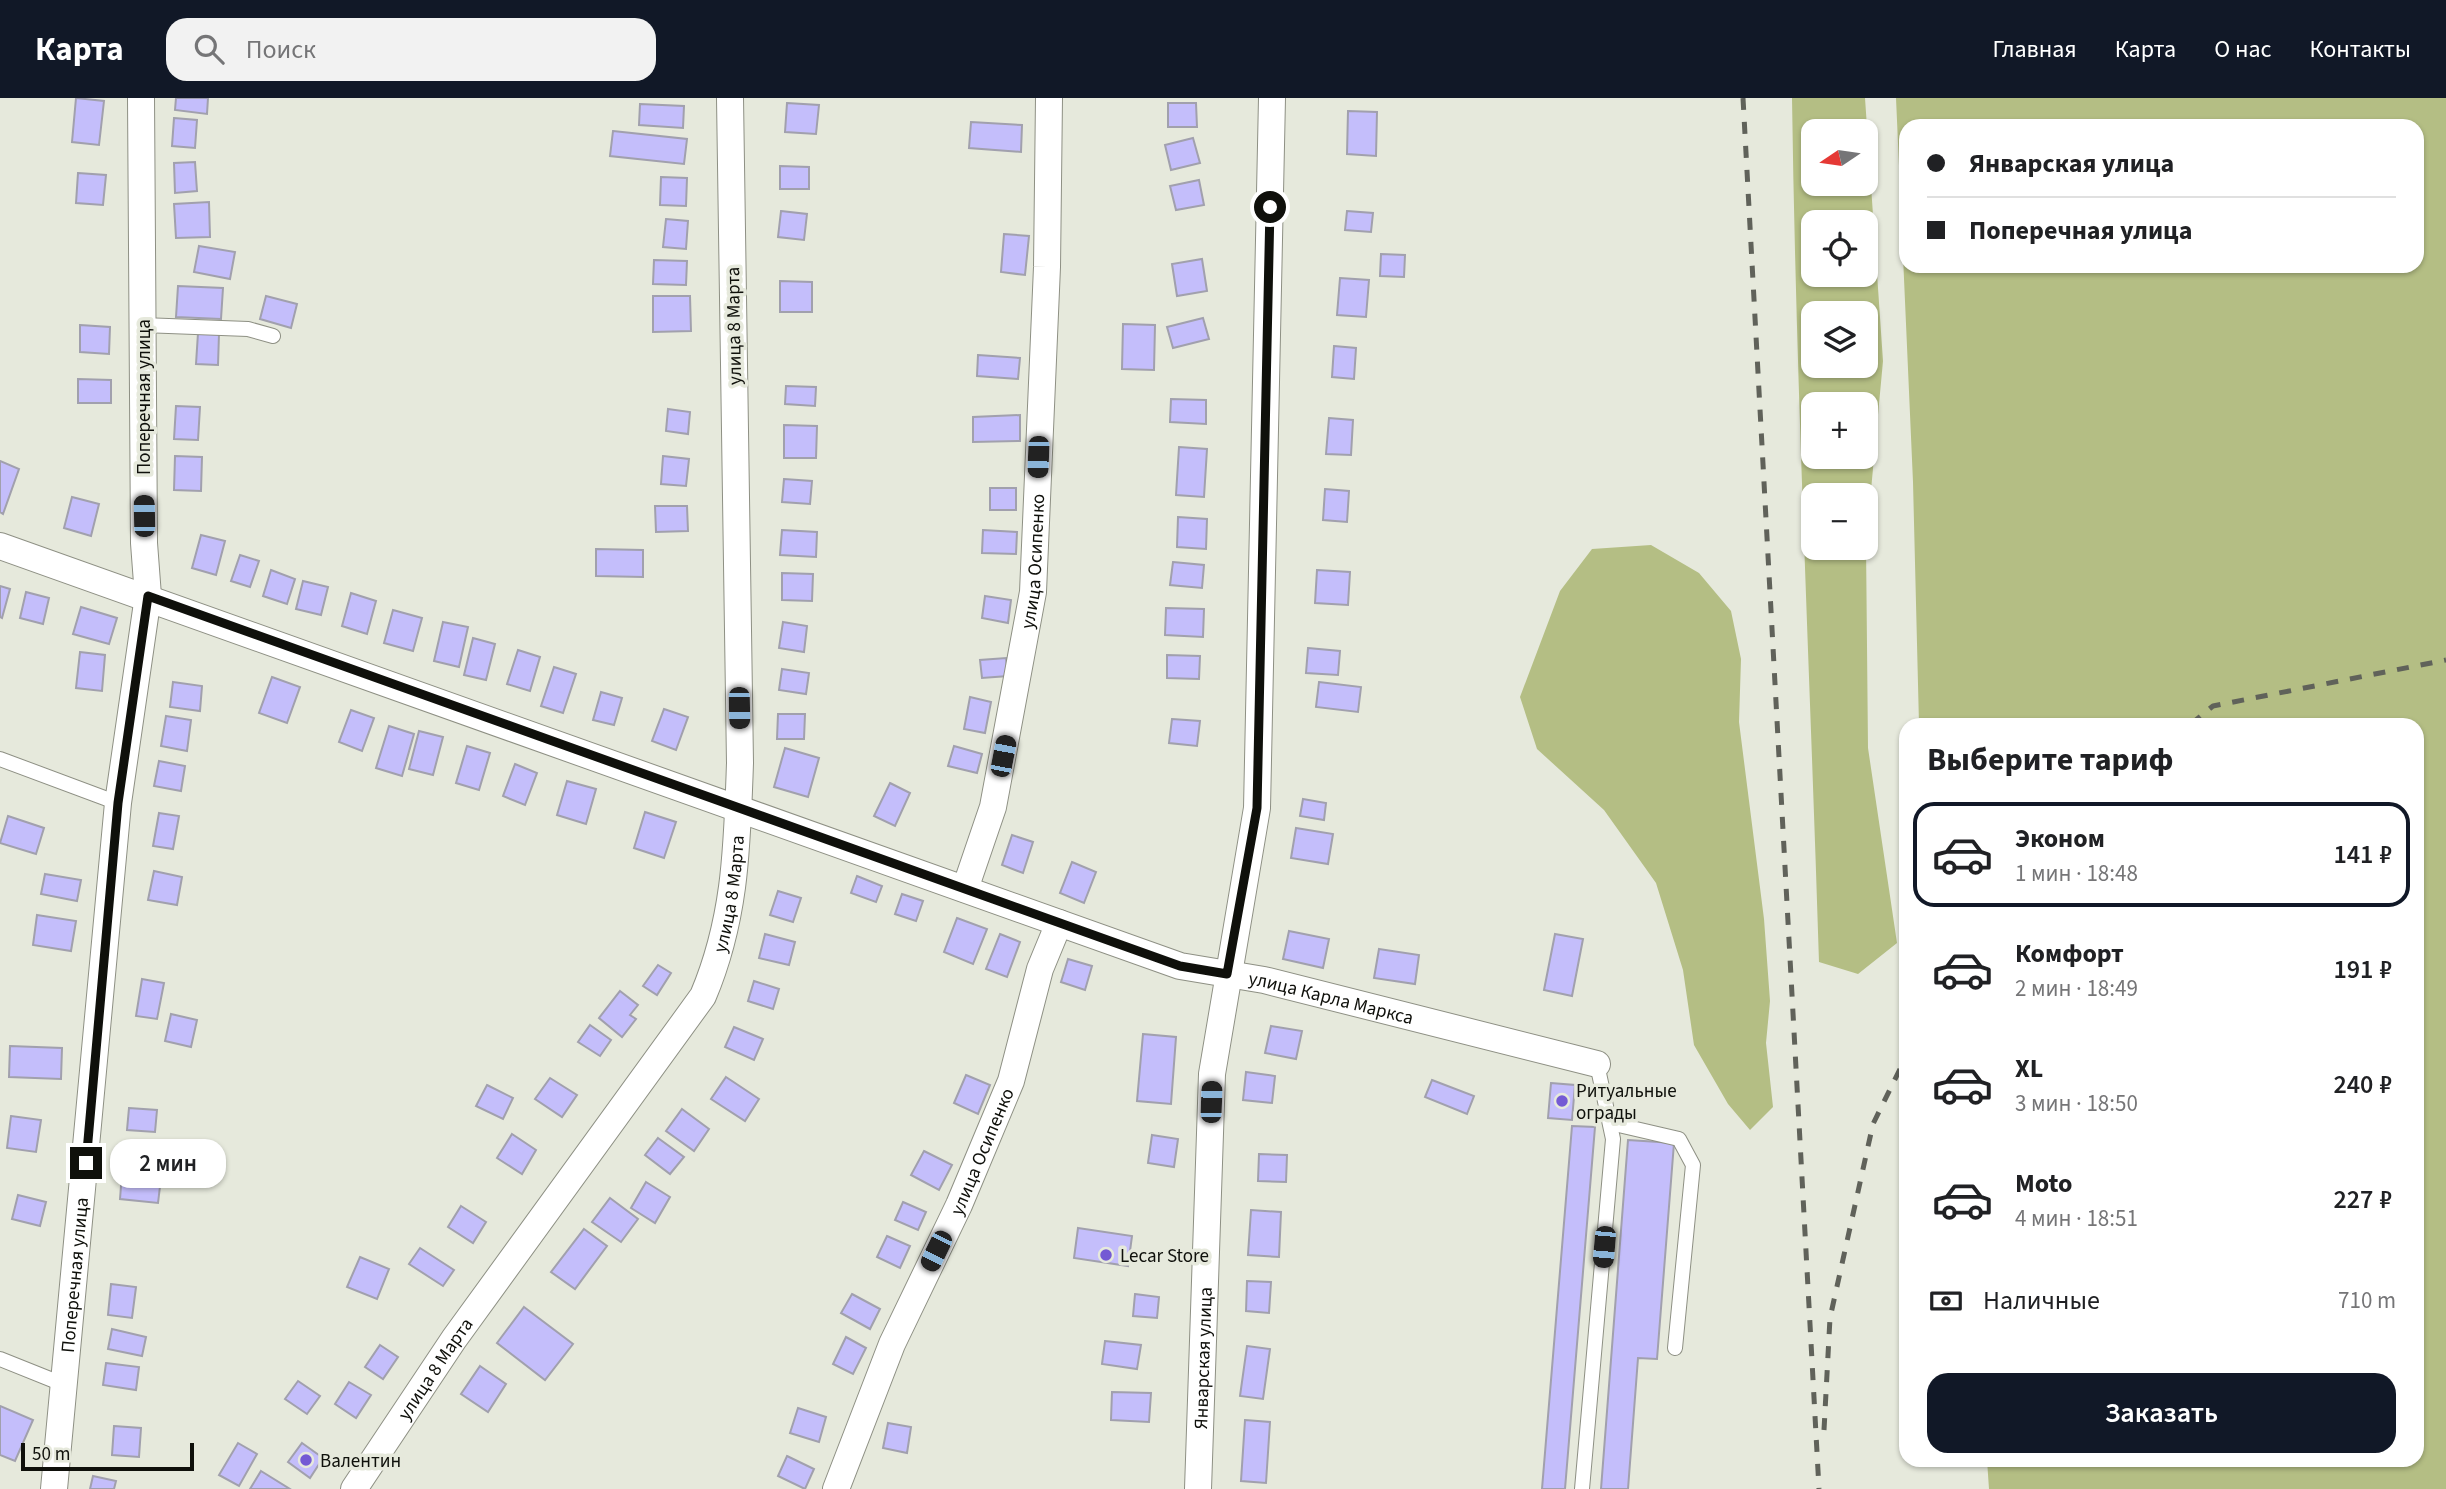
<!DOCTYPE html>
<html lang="ru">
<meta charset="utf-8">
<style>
:root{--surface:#fff;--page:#f2f2f2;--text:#202124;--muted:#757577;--line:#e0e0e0;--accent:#111827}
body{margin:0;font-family:"Source Sans 3",sans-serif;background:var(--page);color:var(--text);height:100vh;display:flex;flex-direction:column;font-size:26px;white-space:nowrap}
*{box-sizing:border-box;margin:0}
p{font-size:23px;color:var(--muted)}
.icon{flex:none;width:38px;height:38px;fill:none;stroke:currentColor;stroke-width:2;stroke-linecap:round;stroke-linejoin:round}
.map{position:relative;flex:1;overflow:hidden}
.side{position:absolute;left:1899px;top:620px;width:525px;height:749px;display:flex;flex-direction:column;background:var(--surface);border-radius:21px;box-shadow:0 2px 5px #0004}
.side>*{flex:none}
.guide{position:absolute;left:1899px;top:21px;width:525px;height:154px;border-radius:21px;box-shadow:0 2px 5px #0004;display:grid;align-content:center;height:154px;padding:0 28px;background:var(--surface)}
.needle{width:46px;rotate:257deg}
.fabs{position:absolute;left:1801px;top:21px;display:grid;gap:14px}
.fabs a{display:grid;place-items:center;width:77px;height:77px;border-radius:14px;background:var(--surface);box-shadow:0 2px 5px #0004;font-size:35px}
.scale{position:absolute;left:21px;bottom:18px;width:173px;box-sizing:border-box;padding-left:7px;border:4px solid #0f100b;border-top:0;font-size:19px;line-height:24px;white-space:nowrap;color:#0f100b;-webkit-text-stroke:5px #e6e9dc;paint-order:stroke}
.end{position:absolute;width:32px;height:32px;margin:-16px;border:9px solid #0f100b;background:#fff;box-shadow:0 0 0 4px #fff}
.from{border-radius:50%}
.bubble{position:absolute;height:49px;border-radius:21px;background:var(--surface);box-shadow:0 2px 5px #0004;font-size:23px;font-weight:600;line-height:49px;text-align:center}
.car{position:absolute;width:21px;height:42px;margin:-21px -10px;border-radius:9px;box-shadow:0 0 5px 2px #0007;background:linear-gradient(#222 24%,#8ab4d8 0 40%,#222 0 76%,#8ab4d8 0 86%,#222 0)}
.guide b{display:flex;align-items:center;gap:24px;height:66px;font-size:26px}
.guide b+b{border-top:2px solid var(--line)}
.guide i{width:18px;height:18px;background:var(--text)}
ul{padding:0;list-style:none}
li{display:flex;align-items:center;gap:21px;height:105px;margin:0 14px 10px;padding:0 14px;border:4px solid transparent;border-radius:21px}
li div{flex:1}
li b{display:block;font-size:26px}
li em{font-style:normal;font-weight:600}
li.active{border-color:var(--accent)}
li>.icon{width:63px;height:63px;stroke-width:1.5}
h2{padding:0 28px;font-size:32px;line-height:84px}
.pay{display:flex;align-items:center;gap:18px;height:77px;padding:0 28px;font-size:26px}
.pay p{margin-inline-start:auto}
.button{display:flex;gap:14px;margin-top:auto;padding:14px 28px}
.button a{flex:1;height:80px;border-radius:21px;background:var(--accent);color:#fff;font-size:28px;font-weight:600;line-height:80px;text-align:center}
header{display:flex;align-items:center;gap:42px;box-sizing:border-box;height:98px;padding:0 35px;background:var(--accent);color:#fff}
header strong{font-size:33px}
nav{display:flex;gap:38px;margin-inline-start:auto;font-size:24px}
.search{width:490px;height:63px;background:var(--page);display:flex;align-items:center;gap:18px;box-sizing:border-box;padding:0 24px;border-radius:21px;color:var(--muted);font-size:26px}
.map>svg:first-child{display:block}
.green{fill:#b4be84;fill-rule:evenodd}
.building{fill:#c4befb;stroke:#a1a0ad;stroke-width:2}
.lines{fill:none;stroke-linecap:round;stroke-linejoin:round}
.service-casing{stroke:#8e9084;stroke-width:16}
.minor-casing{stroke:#8e9084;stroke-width:28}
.service{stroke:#fff;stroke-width:14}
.minor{stroke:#fff;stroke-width:26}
.rail{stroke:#60625a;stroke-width:5;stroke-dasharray:12 12;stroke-linecap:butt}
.route{stroke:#0f100b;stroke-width:9}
.poi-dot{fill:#745ad4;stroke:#e6e9dc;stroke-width:2.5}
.labels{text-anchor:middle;stroke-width:7;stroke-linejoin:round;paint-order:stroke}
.street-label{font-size:19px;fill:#0f100b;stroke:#e6e9dc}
.poi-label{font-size:19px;fill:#0f100b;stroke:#e6e9dc;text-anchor:start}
</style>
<header>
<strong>Карта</strong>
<div class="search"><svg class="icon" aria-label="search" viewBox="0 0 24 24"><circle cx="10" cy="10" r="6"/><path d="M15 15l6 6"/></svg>Поиск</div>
<nav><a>Главная</a><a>Карта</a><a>О нас</a><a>Контакты</a></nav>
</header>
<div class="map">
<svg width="2446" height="1391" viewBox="0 0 2446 1391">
<rect width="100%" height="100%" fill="#e6e9dc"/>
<!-- green -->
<g class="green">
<path d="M1792,0H1865L1883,263L1866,446L1868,650L1897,845L1858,876L1819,864C1810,576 1796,288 1792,0ZM1866,33V86H1813V33ZM1866,124V177H1813V124ZM1866,215V268H1813V215ZM1866,306V359H1813V306ZM1866,397V450H1813V397Z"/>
<path d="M1896,0H2446V1391H1989L1987,1362H2417V626H1919L1913,384ZM1906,28H2417V168H1906Z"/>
<polygon points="1651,447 1699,475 1731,513 1741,561 1739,624 1764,821 1770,903 1766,945 1773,1009 1750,1032 1728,1006 1694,947 1683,872 1656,785 1604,712 1537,651 1520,599 1560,493 1592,451"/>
</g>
<!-- building -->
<g class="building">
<polygon points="76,0 104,3 99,47 72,44"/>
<polygon points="176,0 208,0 207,16 175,12"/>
<polygon points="787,5 819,7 816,36 785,34"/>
<polygon points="1168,5 1196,5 1197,29 1168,29"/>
<polygon points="640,6 684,8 683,30 639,27"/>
<polygon points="1348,13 1377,14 1376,58 1347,56"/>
<polygon points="174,20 197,22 195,50 172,48"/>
<polygon points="971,24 1022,27 1021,54 969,50"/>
<polygon points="613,33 687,41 684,66 610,58"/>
<polygon points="1193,40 1200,65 1171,72 1165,47"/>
<polygon points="195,64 197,93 175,95 174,65"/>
<polygon points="780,68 809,69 809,91 780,91"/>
<polygon points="78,75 106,77 103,107 76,105"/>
<polygon points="661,79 687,80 686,108 660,107"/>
<polygon points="1199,82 1204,107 1176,112 1170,88"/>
<polygon points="209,104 210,139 176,140 174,106"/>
<polygon points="781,113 807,116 804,142 778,139"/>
<polygon points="1347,113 1373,115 1371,134 1345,132"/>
<polygon points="666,121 688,123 686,151 663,149"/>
<polygon points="1004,136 1029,138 1025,177 1001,174"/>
<polygon points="199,148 235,154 230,181 194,174"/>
<polygon points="1381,156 1405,157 1404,179 1380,178"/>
<polygon points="1202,161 1207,193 1177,198 1172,166"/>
<polygon points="654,162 687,163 686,187 653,186"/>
<polygon points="1340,180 1369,182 1366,219 1337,217"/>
<polygon points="780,183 812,184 812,214 780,214"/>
<polygon points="178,188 223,190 221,221 176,219"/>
<polygon points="266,198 297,206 291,230 260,221"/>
<polygon points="653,198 690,198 691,233 653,234"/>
<polygon points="1203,220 1209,241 1173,250 1167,229"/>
<polygon points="1123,226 1155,227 1154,272 1122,271"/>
<polygon points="80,227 110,229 109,256 80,254"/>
<polygon points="198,235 219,236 218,267 196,266"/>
<polygon points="1334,248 1356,250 1354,281 1332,279"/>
<polygon points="978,257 1020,260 1018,281 977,278"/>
<polygon points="78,281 111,282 111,305 78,305"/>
<polygon points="786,288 816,289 815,308 785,306"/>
<polygon points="1171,301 1206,302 1206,326 1170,324"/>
<polygon points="176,308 200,309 198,342 174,341"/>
<polygon points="668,311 690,314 688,336 666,333"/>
<polygon points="1020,317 1020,343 973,344 973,319"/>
<polygon points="1329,320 1353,322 1351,357 1326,356"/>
<polygon points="784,327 817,328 816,360 784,360"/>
<polygon points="1179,349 1207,351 1204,399 1176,397"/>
<polygon points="175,358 202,359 201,393 174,392"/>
<polygon points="663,358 689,361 686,388 661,386"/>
<polygon points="0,363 19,371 3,416 0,414"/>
<polygon points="784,381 812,383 810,406 782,404"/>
<rect x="990" y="390" width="26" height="22"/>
<polygon points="1325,391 1349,393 1347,424 1323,422"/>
<polygon points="72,399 99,406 91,438 64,430"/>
<polygon points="655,408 687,408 688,433 656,434"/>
<polygon points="1178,419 1207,421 1206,451 1177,449"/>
<polygon points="782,432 817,434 816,459 780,457"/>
<polygon points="983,432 1017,434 1016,456 982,455"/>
<polygon points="201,437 225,443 216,477 192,470"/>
<polygon points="596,451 643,452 643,479 596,478"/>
<polygon points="240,457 259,463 250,489 231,483"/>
<polygon points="1173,464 1204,467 1202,490 1170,487"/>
<polygon points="271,472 295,481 287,506 263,498"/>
<polygon points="1317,472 1350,474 1348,507 1315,505"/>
<polygon points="782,475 813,476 812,503 782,502"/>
<polygon points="303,483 328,489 321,517 296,511"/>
<polygon points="0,488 10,491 2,520 0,519"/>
<polygon points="26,494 49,500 43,526 20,520"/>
<polygon points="351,495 376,503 367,536 342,528"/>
<polygon points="985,498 1011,502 1008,525 982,520"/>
<polygon points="81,509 117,520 109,546 73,536"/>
<polygon points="1166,510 1204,511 1203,539 1165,537"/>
<polygon points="393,512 422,520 413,553 384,545"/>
<polygon points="443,524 468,529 459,569 434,563"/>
<polygon points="783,524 807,528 804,554 779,550"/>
<polygon points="473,540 495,546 486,582 464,577"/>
<polygon points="1308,550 1340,553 1338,577 1306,575"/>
<polygon points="518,552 540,559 530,593 507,586"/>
<polygon points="80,554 105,557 102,593 76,590"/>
<polygon points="1167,557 1200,558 1199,581 1167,580"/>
<polygon points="1006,560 1008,578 982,580 980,562"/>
<polygon points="554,569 576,576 563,615 541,608"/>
<polygon points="782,571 809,575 806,596 779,592"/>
<polygon points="272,579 300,589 287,625 259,615"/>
<polygon points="173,584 202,588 200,613 170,609"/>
<polygon points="1319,584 1361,589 1358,614 1316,609"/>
<polygon points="601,594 622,600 614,627 593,622"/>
<polygon points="970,599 991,604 985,635 964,631"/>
<polygon points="664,611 688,619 676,652 652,643"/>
<polygon points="351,612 374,620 362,653 339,644"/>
<polygon points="778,616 805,616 804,641 777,641"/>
<polygon points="166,618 191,622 187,653 161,648"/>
<polygon points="1172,621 1200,623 1197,648 1169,645"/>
<polygon points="389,628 414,636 402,678 376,670"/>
<polygon points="419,633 443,639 433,677 409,671"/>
<polygon points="467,648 490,655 479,692 456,685"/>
<polygon points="954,648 982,656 977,675 948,668"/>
<polygon points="785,650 819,660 808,699 774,689"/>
<polygon points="159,663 185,668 181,693 154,688"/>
<polygon points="515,666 537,675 525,707 503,698"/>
<polygon points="567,683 596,691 586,726 557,717"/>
<polygon points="890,685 910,695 895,728 874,718"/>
<polygon points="1303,701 1326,705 1324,722 1300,718"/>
<polygon points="645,714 676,724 664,760 634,750"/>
<polygon points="159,715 179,718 173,751 153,748"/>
<polygon points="8,718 44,730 36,756 0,745"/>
<polygon points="1296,730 1333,736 1328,766 1291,760"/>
<polygon points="1012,737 1033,744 1023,775 1002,767"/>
<polygon points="1072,764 1096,774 1084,805 1060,795"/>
<polygon points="154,773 182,779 177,807 148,802"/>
<polygon points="45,776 81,782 77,803 41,796"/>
<polygon points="857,778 882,788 876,804 851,795"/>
<polygon points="778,793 801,800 793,824 770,817"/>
<polygon points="902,796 923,803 916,823 895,816"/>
<polygon points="37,817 76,823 71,853 33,847"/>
<polygon points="957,820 987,831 973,866 944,854"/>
<polygon points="1289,833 1329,841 1323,870 1283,861"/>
<polygon points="765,836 795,844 789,867 759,860"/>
<polygon points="1000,836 1020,844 1007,879 986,871"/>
<polygon points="1555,836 1583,841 1572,898 1544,892"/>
<polygon points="1379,851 1419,857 1415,886 1374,880"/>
<polygon points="1068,861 1092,868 1085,892 1061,884"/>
<polygon points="658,867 671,875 657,897 643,888"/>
<polygon points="142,881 164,885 157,921 136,918"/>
<polygon points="754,883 779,891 773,911 748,903"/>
<polygon points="620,893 638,907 630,917 636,921 622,939 599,920"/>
<polygon points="171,916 197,922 191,949 165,943"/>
<polygon points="590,927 611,942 600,958 578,944"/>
<polygon points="1271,928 1302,933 1296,961 1265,955"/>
<polygon points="734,929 763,941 754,962 725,949"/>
<polygon points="1143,936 1176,939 1171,1006 1137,1003"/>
<polygon points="10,948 62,950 61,981 9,979"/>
<polygon points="1246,974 1275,978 1272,1005 1243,1002"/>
<polygon points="966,977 990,987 978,1016 954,1005"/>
<polygon points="726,979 759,1001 745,1023 711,1001"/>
<polygon points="550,980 577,997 562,1019 535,1001"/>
<polygon points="1432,982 1474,998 1467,1016 1425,999"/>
<polygon points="1551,985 1575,987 1572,1022 1548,1020"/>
<polygon points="487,987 513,1000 503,1021 476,1008"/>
<polygon points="129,1010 157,1012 155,1034 127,1032"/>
<polygon points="682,1011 709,1031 694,1053 666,1033"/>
<polygon points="11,1018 41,1022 36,1054 7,1050"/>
<polygon points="1572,1028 1595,1029 1565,1391 1542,1391"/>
<polygon points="512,1036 536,1052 522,1076 497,1060"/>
<polygon points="1152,1037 1178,1041 1174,1069 1148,1065"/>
<polygon points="658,1040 684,1059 670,1076 645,1057"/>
<polygon points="1628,1042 1674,1045 1657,1261 1638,1260 1628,1391 1601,1391"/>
<polygon points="924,1053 952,1067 939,1092 911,1077"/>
<polygon points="1259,1056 1287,1057 1286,1084 1258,1083"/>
<polygon points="122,1075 161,1080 158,1105 120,1101"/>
<polygon points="646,1084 670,1099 655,1125 631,1110"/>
<polygon points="18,1097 46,1104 40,1128 12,1121"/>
<polygon points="610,1100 638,1121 621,1144 592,1124"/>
<polygon points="903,1104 926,1114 918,1132 895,1122"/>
<polygon points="461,1108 486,1124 473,1145 448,1129"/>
<polygon points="1251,1112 1281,1114 1279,1159 1248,1157"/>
<polygon points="1078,1130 1132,1138 1128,1168 1074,1160"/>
<polygon points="584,1131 607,1148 575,1191 551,1174"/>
<polygon points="887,1138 910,1148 900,1170 877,1159"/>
<polygon points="420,1150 454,1172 443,1188 409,1166"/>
<polygon points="360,1159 389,1171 377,1201 347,1189"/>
<polygon points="1247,1183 1271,1184 1269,1215 1246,1213"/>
<polygon points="111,1186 136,1189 132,1220 108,1217"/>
<polygon points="852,1196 880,1211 870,1231 841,1215"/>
<polygon points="1135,1196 1159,1199 1157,1220 1133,1218"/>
<polygon points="524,1209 573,1246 545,1282 497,1245"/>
<polygon points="112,1231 146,1239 142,1258 108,1251"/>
<polygon points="846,1239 866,1250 853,1276 833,1266"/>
<polygon points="1105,1243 1141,1247 1137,1271 1102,1266"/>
<polygon points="380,1247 398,1259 383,1281 365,1269"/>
<polygon points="1247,1248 1270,1251 1263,1301 1240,1298"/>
<polygon points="106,1265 139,1269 136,1292 103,1287"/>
<polygon points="480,1268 506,1286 488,1314 461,1296"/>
<polygon points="298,1283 320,1298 307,1316 285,1301"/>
<polygon points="349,1284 371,1297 356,1320 335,1306"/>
<polygon points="1112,1294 1151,1295 1149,1324 1111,1322"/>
<polygon points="0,1308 33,1322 15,1363 0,1357"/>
<polygon points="798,1310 826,1319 819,1344 790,1335"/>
<polygon points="1245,1322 1270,1324 1266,1385 1241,1383"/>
<polygon points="888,1325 911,1329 907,1355 883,1350"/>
<polygon points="114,1328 141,1330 139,1359 112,1357"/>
<polygon points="238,1345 257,1356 239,1388 219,1377"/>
<polygon points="302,1345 323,1360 310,1380 288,1364"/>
<polygon points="787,1358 814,1371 805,1391 778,1378"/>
<polygon points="261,1373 290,1391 250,1391"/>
<polygon points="93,1378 116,1383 114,1391 90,1391"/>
</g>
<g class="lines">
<defs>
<g id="service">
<polyline points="142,227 248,231 273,238"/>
<polyline points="0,661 118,705"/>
<polyline points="1610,1025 1679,1041 1693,1067 1675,1250"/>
<polyline points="0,1261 65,1287"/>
<polyline points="1582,1391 1613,1041 1597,966"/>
</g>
<g id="minor">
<path id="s1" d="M0,448L1180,868L1264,882L1597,966"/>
<path id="s2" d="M965,791L993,709L1033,494L1047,169L1049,0"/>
<path id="s3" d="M54,1391L118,705L148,498L144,445L141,0"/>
<path id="s4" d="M354,1391L454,1241L703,898C736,820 737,748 740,665L730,0"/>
<path id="s5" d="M836,1391L892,1246L959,1107L1011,983L1040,871L1059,825"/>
<path id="s6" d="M1198,1391L1212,976L1257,710L1272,0"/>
</g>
</defs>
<!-- service casing -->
<use href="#service" class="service-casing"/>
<!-- minor casing -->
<use href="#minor" class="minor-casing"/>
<!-- service -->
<use href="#service" class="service"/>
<!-- minor -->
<use href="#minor" class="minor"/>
<!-- rail -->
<g class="rail">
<polyline points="1743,0 1819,1391"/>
<polyline points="2191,626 2213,608 2446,562"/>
<polyline points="1824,1332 1830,1220 1873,1026 1906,959"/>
</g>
</g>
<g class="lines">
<!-- route -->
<polyline class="route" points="86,1065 118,705 148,498 1180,868 1227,876 1257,710 1270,109"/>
</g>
<!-- markers -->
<g class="poi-dot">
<circle cx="1562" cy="1003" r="7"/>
<circle cx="1106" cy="1157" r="7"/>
<circle cx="306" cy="1362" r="7"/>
</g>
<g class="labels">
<!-- street labels -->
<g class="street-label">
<text transform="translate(733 228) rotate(-91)" y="7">улица 8 Марта</text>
<text transform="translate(143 299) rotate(-90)" y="7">Поперечная улица</text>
<text dy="7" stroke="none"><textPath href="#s2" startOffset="336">улица Осипенко</textPath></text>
<text dy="7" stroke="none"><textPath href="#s4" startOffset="710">улица 8 Марта</textPath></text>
<text dy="7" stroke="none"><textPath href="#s1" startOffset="1407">улица Карла Маркса</textPath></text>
<text dy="7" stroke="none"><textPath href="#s5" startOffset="368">улица Осипенко</textPath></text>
<text dy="7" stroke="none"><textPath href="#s3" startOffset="215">Поперечная улица</textPath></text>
<text dy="7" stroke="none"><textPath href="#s6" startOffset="131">Январская улица</textPath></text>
<text dy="7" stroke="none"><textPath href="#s4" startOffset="145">улица 8 Марта</textPath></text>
</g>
<!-- poi labels -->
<g class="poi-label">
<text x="1576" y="999">Ритуальные<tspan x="1576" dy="22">ограды</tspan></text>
<text x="1120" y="1164">Lecar Store</text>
<text x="320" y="1369">Валентин</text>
</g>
</g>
</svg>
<div class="fabs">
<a><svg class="needle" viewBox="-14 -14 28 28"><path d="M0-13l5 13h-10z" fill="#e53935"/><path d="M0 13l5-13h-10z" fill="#757577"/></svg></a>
<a><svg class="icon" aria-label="locate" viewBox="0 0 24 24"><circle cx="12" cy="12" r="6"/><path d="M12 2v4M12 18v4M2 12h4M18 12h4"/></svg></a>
<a><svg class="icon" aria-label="layers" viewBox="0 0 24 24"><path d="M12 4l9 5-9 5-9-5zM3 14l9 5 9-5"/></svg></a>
<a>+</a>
<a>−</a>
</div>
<div class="scale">50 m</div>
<i class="end from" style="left:1270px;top:109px"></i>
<i class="end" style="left:86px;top:1065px"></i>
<div class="bubble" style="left:110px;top:1041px;width:116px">2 мин</div>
<i class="car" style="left:1038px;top:359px;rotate:182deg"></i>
<i class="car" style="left:144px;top:418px;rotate:359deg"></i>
<i class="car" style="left:739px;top:610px;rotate:179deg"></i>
<i class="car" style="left:1003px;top:658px;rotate:11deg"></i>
<i class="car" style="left:1211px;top:1004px;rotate:2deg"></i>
<i class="car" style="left:1604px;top:1149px;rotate:185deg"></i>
<i class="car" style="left:936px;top:1153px;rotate:206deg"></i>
<div class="guide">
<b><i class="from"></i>Январская улица</b>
<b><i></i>Поперечная улица</b>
</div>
<section class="side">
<h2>Выберите тариф</h2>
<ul>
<li class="active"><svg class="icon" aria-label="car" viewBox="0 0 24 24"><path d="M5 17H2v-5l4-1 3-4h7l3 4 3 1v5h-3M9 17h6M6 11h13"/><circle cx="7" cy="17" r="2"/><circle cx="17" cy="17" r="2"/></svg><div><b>Эконом</b><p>1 мин · 18:48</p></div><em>141 ₽</em></li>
<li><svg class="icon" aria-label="car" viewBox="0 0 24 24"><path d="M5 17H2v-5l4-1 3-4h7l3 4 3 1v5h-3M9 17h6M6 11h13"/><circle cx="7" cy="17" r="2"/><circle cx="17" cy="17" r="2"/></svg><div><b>Комфорт</b><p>2 мин · 18:49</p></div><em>191 ₽</em></li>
<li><svg class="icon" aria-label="car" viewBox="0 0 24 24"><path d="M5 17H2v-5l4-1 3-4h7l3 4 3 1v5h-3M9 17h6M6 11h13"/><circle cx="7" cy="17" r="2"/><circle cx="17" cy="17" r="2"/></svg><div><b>XL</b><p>3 мин · 18:50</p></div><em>240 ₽</em></li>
<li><svg class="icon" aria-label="car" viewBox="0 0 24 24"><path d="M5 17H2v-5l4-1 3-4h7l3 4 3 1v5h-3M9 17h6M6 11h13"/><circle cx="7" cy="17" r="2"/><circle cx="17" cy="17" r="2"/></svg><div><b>Moto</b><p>4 мин · 18:51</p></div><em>227 ₽</em></li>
</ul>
<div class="pay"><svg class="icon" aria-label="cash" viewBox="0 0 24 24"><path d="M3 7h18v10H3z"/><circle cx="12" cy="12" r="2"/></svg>Наличные<p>710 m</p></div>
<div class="button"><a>Заказать</a></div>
</section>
</div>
